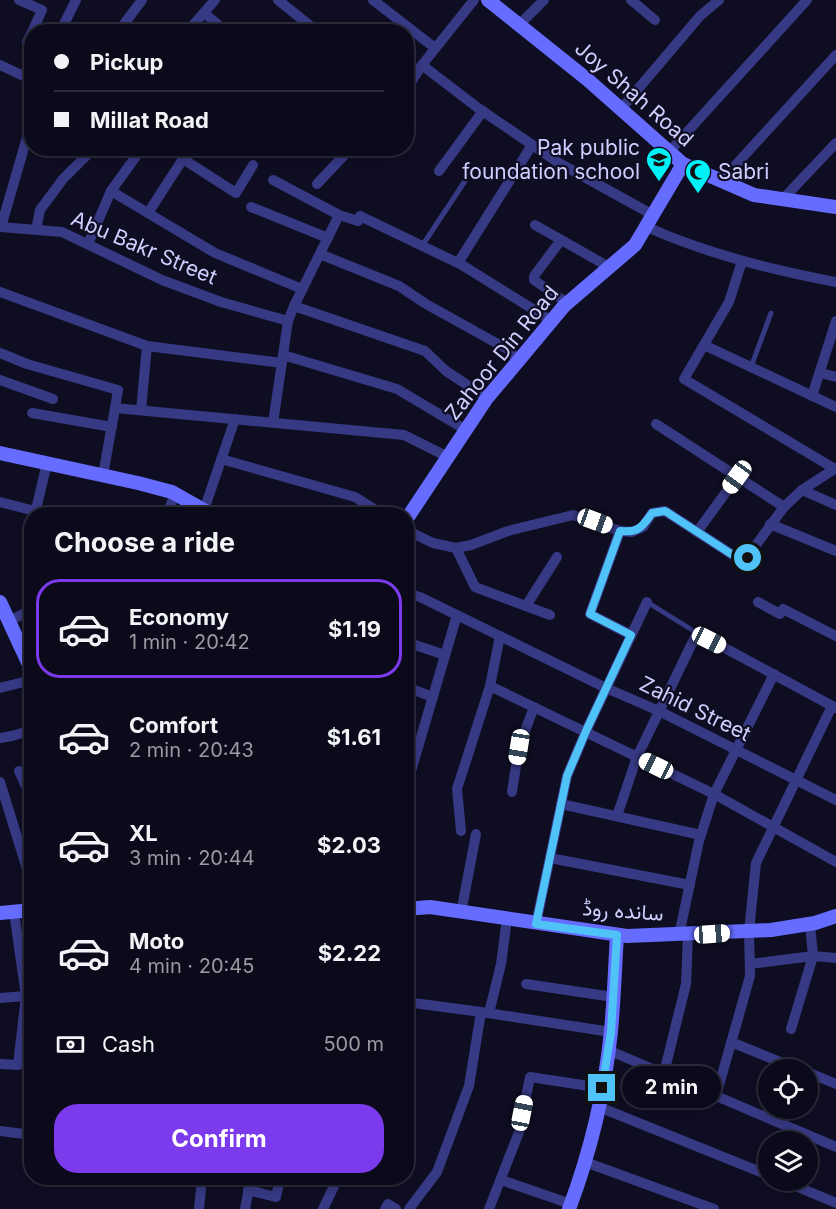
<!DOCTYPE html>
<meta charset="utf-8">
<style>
:root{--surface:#0b0a1a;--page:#191827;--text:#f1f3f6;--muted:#9a9aa2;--line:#2b2b39;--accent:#7c3aed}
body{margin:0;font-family:Inter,Vazirmatn,sans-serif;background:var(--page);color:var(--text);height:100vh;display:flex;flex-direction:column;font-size:22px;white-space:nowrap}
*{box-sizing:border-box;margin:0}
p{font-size:20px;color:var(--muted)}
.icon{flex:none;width:33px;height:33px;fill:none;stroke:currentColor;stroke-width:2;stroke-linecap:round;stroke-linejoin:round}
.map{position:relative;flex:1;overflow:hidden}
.side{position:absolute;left:24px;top:507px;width:390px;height:678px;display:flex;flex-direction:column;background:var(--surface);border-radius:24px;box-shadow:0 3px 9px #0003,0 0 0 2px var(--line)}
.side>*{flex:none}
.banner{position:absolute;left:24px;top:24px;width:390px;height:132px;border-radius:24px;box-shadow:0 3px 9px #0003,0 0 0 2px var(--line);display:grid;align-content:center;height:132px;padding:0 30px;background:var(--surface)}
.controls{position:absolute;left:758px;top:1059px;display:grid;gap:12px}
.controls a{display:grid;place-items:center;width:60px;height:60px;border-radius:50%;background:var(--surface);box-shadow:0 3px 9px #0003,0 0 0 2px var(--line);font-size:30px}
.end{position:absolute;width:27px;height:27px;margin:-14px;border:8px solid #4fc3f7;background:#111;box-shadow:0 0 0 3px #111}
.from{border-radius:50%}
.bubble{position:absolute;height:42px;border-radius:21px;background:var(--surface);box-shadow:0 3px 9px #0003,0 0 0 2px var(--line);font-size:20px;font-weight:700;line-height:42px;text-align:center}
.car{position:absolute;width:18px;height:36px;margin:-18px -9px;border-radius:8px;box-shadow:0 0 4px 2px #0007;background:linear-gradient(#fff 24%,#345 0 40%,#fff 0 76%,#345 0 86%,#fff 0)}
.banner b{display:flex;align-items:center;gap:21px;height:57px;font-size:22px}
.banner b+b{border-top:2px solid var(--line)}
.banner i{width:15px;height:15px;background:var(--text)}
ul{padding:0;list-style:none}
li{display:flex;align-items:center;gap:18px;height:99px;margin:0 12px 9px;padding:0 18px;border:3px solid transparent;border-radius:24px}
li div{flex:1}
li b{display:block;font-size:22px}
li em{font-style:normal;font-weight:700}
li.active{border-color:var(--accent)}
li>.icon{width:54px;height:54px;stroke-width:1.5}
h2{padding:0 30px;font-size:27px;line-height:72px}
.pay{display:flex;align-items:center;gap:15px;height:66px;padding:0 30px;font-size:22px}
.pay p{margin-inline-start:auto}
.button{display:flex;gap:12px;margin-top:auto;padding:12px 30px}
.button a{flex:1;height:69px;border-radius:24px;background:var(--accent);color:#fff;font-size:24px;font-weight:700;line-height:69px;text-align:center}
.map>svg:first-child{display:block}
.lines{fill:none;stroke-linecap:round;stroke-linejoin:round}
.lane{stroke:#363983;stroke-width:5}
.street{stroke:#363983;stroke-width:10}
.secondary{stroke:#656cff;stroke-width:14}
.route{stroke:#4fc3f7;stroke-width:8}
.labels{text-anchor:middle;stroke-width:4.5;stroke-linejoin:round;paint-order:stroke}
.street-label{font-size:21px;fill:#d0ceff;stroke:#0f0d22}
.poi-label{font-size:21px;fill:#d0ceff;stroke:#0f0d22;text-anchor:end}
</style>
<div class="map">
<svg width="836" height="1209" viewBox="0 0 836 1209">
<rect width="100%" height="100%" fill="#0f0d22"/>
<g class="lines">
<!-- lane -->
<g class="lane">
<polyline points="422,246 465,181"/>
<polyline points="751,367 771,313"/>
<polyline points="647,602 697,633"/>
</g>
<!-- street -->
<g class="street">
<polyline points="19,0 42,10 32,32"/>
<polyline points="278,0 318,32"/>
<polyline points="373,0 435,48"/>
<polyline points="631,0 655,20"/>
<polyline points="204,13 227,32"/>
<polyline points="519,25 544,0"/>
<polyline points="32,32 27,42 32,45"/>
<polyline points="60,32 76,0"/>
<polyline points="118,32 142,0"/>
<polyline points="187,32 215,0"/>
<polyline points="0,65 32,80"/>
<polyline points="422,65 478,108 559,163 653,215"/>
<polyline points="32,82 27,96 32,98"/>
<polyline points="406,90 422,65 474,0"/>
<polyline points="621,109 700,16 719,0"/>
<polyline points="289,148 293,151 295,148"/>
<polyline points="669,152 807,0"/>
<polyline points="183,159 236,193 253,165"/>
<polyline points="439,171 483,111"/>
<polyline points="273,180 339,215 358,221 360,216 462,265 552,321"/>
<polyline points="721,181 836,55"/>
<polyline points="317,184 351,148"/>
<polyline points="111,191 215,253 302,289"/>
<polyline points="783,199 836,143"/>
<polyline points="251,207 328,238"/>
<polyline points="148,213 190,148"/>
<polyline points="535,225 609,267"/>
<polyline points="0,227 62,232 162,280 221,302 288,321 294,306 425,351 446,371 487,398"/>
<polyline points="1,227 32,120"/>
<path d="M647,227C707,254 771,270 836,282"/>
<polyline points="36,230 40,210 63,179 94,148"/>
<polyline points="561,240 534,276 534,280 567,303"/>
<polyline points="88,244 111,191 142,148"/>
<polyline points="320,254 399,286 426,304 507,349 519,360"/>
<polyline points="742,261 729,302 684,379 835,469"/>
<polyline points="458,263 532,145"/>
<polyline points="0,292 147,346 282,363"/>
<polyline points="294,306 339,215"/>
<polyline points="704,345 836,407"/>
<polyline points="0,353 27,364 118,390 115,408"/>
<polyline points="283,355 397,389 466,430"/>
<polyline points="820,373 836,377"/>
<polyline points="0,380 53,399"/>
<polyline points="812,396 836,321"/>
<polyline points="141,410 147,346"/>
<polyline points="32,413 112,427"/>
<polyline points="273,423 288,321"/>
<polyline points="656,424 784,507"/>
<polyline points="221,459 355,497 382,514"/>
<polyline points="103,475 115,408 404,435 448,457"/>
<polyline points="802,490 836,505"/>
<polyline points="0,502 35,511"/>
<polyline points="204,510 235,419"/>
<polyline points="35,514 47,463"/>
<polyline points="167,514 175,494"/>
<polyline points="770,524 836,551"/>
<polyline points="406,530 433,543 456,548 471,545 508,531 573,515 620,531 632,532 643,527 652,513 665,511 739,559 745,560 784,507 802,490 836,468"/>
<polyline points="620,531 590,614 631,635"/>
<polyline points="697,532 737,477"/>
<polyline points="456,548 475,587 550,615"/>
<polyline points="406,593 420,597 606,688 659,711 836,800"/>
<polyline points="758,602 780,614 783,609 836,636"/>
<polyline points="526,606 557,557"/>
<polyline points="31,614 32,549"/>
<polyline points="9,621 25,613 32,614"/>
<polyline points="500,636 490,686 714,794 836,862"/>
<polyline points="406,642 445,655"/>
<polyline points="406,687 433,697"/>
<polyline points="0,688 32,680"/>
<polyline points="0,738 12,736 32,730"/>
<polyline points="19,771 32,800"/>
<polyline points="0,782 32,885"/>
<polyline points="406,788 457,615"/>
<polyline points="512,792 519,747 534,707"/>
<polyline points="561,804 701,835"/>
<polyline points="617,816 637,757 697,633 836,708"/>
<polyline points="461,831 457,789 490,686"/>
<polyline points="550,858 690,885"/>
<polyline points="461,913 476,834"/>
<polyline points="536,924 567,776 586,731 647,602"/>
<polyline points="679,935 699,841 714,794 774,674"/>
<polyline points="750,964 813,956 836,958"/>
<polyline points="526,984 613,997"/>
<polyline points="0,998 26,996"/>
<polyline points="406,1002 481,1012"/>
<polyline points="489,1013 501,964 507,919"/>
<polyline points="791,1029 813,956 810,924"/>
<polyline points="731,1042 800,1070"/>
<polyline points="608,1050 836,1147"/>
<polyline points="0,1064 18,1065 26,996 14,912"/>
<polyline points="807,1072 836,1084"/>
<polyline points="664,1073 686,984 688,935"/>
<polyline points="716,1096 750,976 749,931 756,863 832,706"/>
<polyline points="599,1107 768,1175"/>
<polyline points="0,1131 32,1135"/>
<polyline points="585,1162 714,1209"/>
<polyline points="501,1180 571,1204"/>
<polyline points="781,1180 836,1203"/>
<polyline points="248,1190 276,1197 280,1178"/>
<polyline points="199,1209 202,1178"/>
<polyline points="245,1209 251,1178"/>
<polyline points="323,1209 338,1178"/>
<polyline points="385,1209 388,1204 396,1209"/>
<polyline points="409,1209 437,1172 469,1086 481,1012 611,1032"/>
<polyline points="489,1209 519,1132 530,1077 602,1088"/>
</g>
<!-- secondary -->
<g class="secondary">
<polyline points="488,0 588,80 683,164 754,195 836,207"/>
<polyline points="0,453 138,483 172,492 211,514"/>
<polyline points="406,520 487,398 519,360 564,306 635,245 683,164"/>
<polyline points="0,602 32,671"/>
<polyline points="406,909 430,907 627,936 771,930 815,923 836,916"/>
<polyline points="0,913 32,910"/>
<path d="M569,1209C590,1153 605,1091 611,1031C614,999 615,967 617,935"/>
</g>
</g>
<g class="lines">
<!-- route -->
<path class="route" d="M602,1088L611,1032L617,935L536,924L567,776L586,731L631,635L590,614L620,531C639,533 642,527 652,513L665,511L739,559L745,560L748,558"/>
</g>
<!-- icons -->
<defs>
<symbol id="school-pin" viewBox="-11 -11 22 30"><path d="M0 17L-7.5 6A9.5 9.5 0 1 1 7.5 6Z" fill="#00f2f9" stroke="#0f0d22"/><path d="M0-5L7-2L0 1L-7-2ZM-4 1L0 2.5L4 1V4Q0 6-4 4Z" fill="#111"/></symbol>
<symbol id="mosque-pin" viewBox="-11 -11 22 30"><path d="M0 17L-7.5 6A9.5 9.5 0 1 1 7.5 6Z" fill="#00f2f9" stroke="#0f0d22"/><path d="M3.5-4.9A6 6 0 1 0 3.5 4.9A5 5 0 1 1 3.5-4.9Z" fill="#111"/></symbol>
</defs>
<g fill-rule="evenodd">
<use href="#school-pin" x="644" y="145" width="30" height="40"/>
<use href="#mosque-pin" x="683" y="157" width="30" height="40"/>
</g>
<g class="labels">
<!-- street labels -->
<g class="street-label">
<text transform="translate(634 94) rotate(41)" y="7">Joy Shah Road</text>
<text transform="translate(144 248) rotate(23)" y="7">Abu Bakr Street</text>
<text transform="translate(502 353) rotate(-51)" y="7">Zahoor Din Road</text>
<text transform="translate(695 709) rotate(26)" y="7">Zahid Street</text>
<text transform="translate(623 911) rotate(4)" y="7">ساندہ روڈ</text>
</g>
<!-- poi labels -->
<g class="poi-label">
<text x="640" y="155">Pak public<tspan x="640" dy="24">foundation school</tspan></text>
<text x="718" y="179" text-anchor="start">Sabri</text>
</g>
</g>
</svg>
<div class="controls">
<a><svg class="icon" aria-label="locate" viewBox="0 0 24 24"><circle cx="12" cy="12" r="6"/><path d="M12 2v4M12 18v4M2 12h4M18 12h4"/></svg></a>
<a><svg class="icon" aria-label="layers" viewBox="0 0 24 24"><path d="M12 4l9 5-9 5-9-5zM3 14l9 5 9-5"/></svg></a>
</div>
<i class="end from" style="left:748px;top:558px"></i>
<i class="end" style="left:602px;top:1088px"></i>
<div class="bubble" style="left:622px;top:1066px;width:99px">2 min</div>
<i class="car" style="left:737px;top:477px;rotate:216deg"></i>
<i class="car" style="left:595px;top:521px;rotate:110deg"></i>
<i class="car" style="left:709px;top:640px;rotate:117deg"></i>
<i class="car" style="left:519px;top:747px;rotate:189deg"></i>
<i class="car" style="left:656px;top:766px;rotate:296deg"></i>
<i class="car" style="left:712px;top:934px;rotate:86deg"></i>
<i class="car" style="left:522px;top:1113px;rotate:11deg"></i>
<div class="banner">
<b><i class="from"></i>Pickup</b>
<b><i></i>Millat Road</b>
</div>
<section class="side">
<h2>Choose a ride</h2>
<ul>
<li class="active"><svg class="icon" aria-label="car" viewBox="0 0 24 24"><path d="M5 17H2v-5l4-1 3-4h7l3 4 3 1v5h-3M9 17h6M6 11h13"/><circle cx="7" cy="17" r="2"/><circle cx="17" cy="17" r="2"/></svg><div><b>Economy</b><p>1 min · 20:42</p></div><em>$1.19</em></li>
<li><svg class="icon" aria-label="car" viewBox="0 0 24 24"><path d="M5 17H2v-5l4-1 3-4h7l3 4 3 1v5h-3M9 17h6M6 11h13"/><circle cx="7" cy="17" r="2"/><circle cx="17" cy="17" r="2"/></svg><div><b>Comfort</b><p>2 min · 20:43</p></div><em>$1.61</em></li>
<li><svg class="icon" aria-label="car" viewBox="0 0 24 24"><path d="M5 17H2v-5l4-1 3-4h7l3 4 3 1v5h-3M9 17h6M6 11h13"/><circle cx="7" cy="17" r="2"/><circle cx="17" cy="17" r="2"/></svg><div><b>XL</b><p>3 min · 20:44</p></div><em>$2.03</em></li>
<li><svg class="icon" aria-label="car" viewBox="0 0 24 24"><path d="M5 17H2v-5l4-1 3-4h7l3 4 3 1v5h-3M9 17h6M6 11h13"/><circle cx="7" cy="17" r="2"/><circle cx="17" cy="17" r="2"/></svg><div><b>Moto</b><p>4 min · 20:45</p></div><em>$2.22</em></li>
</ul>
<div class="pay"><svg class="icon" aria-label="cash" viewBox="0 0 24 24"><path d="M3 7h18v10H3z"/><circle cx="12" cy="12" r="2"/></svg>Cash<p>500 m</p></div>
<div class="button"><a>Confirm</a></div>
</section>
</div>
